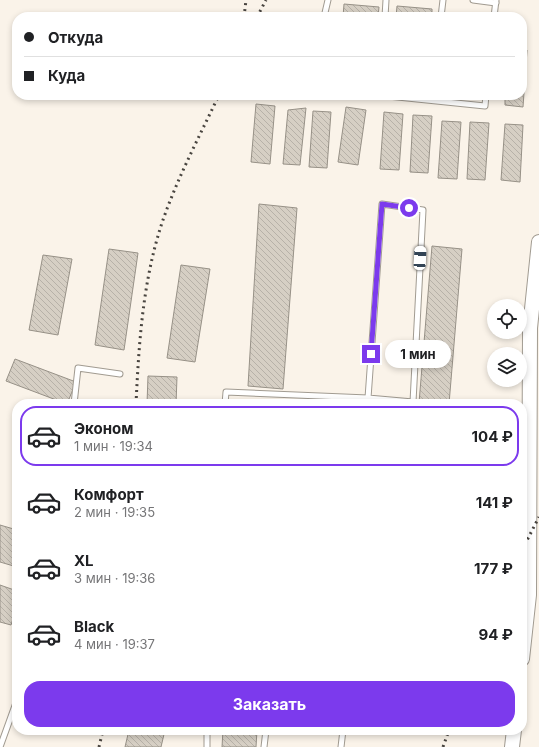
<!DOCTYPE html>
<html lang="ru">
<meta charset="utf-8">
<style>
:root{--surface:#fff;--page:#f2f2f2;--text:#202124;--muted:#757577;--line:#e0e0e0;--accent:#7c3aed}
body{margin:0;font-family:Inter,sans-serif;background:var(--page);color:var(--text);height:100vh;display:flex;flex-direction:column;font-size:15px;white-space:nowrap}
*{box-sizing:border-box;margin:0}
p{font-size:13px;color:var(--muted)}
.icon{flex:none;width:22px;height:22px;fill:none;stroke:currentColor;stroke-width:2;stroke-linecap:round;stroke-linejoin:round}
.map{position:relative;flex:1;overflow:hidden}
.details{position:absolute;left:12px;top:399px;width:515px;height:336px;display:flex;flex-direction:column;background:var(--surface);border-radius:16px;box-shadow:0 2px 6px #0003}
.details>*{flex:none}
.top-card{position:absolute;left:12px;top:12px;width:515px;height:88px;border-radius:16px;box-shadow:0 2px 6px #0003;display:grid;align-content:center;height:88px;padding:0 12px;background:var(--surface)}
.fabs{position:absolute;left:487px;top:299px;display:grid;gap:8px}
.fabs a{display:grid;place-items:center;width:40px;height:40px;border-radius:50%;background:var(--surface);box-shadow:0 2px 6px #0003;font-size:20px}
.end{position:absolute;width:18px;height:18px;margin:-9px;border:5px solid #7c3aed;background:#fff;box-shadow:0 0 0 2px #fff}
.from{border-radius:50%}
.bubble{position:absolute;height:28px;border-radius:14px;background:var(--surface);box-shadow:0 2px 6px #0003;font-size:13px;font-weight:700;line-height:28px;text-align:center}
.car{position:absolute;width:12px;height:24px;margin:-12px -6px;border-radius:5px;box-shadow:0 0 3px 1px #0007;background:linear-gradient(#fff 24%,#345 0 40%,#fff 0 76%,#345 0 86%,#fff 0)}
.top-card b{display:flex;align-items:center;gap:14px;height:38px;font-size:15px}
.top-card b+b{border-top:1px solid var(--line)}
.top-card i{width:10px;height:10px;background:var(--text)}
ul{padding:7px 0 0;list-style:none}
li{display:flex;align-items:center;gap:12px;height:60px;margin:0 8px 6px;padding:0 4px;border:2px solid transparent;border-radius:16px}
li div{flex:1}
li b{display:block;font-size:15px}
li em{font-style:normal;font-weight:700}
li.selected{border-color:var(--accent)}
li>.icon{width:36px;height:36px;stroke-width:1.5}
.button{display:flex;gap:8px;margin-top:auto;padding:8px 12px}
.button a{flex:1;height:46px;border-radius:16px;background:var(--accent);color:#fff;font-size:16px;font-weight:700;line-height:46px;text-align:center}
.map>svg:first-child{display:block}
.building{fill:url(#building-back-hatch);stroke:#979187}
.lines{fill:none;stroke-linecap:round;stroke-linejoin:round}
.lane-casing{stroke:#a19b91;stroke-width:7}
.secondary-casing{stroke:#a19b91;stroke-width:16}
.lane{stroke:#fff;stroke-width:5}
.secondary{stroke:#fff;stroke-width:14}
.rail{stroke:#48443f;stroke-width:3;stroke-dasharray:2 4;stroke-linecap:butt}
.route{stroke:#7c3aed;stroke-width:5}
</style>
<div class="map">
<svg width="539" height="747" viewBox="0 0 539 747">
<defs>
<pattern id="building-back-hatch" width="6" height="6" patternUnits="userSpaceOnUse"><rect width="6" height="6" fill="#d6cfc4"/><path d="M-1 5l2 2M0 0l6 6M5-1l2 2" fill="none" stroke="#b7b1a8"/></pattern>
</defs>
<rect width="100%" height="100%" fill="#faf3e9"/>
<!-- building -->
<g class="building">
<polygon points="344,4 379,7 378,17 343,17"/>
<polygon points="397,6 432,9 432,17 396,17"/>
<polygon points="522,49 527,50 523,107 505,105 505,95 522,95"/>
<polygon points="256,104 275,106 270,164 251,162"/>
<polygon points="346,107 366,110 358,165 338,162"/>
<polygon points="306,108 300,165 283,164 288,110"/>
<polygon points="313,111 331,112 327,168 309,167"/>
<polygon points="384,112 403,114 399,170 380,169"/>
<polygon points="413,115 432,116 428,173 410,172"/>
<polygon points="442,121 461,122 457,179 438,178"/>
<polygon points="470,122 489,123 485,180 467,179"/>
<polygon points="505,124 523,125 520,182 501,180"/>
<polygon points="259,204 297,208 283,389 248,386"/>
<polygon points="432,246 462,249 449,404 419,403"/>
<polygon points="109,249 138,253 124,350 95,345"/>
<polygon points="43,255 72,259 58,335 29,330"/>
<polygon points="181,265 210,269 195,362 167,358"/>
<polygon points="15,359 76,382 67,404 6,381"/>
<polygon points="148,376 177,377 176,404 147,404"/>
<polygon points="0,525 17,530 17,567 0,562"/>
<polygon points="0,585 17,591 17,606 11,625 0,622"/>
<polygon points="129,730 165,730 161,747 125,747"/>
<polygon points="223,730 257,730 256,747 222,747"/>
</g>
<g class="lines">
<defs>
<g id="lane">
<polyline points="473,0 496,3"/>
<polyline points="324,17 328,0"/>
<polyline points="385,17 386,0"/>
<polyline points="441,17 443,0"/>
<polyline points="494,17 496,0"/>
<polyline points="378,95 485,106 486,95"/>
<polyline points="74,404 78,368 120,374"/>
<polyline points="225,404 226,392 368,398 413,402 423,210 382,204 368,398 367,404"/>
<polyline points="207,730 207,747"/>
<polyline points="0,747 17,700"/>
<polyline points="264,747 266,730"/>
<polyline points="341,747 343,730"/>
</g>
<g id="secondary">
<polyline points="522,659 529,595 530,328 539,242"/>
<polyline points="512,747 514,730"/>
</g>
</defs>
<!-- lane casing -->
<use href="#lane" class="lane-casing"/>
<!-- secondary casing -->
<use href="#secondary" class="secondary-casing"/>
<!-- lane -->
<use href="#lane" class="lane"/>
<!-- secondary -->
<use href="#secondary" class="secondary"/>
<!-- rail -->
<g class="rail">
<polyline points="244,17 246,0"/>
<polyline points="257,17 266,0"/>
<path d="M136,404C139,341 143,277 164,217C179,175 200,135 219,95"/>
<polyline points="522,550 539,517"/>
<polyline points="99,747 103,730"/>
<polyline points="443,747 449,730"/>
</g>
</g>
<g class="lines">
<!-- route -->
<polyline class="route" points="371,354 382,204 409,208"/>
</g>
</svg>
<div class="fabs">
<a><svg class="icon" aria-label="locate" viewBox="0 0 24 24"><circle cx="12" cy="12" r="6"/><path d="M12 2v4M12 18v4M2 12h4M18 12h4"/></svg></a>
<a><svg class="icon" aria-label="layers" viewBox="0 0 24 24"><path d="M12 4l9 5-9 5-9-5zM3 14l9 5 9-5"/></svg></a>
</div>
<i class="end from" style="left:409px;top:208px"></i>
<i class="end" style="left:371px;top:354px"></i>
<div class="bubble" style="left:385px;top:340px;width:66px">1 мин</div>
<i class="car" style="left:420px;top:258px;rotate:3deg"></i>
<div class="top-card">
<b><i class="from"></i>Откуда</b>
<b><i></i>Куда</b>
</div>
<section class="details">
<ul>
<li class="selected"><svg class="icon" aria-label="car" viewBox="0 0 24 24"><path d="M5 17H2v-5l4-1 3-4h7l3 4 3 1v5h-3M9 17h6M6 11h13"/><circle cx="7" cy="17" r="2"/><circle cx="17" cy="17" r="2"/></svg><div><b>Эконом</b><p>1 мин · 19:34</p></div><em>104 ₽</em></li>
<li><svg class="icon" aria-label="car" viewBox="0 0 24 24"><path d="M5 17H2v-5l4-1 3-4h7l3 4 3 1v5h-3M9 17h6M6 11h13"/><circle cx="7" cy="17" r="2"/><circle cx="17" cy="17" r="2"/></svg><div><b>Комфорт</b><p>2 мин · 19:35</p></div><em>141 ₽</em></li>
<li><svg class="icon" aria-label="car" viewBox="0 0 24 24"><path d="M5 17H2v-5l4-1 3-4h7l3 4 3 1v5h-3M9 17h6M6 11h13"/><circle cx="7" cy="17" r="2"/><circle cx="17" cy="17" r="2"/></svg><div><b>XL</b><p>3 мин · 19:36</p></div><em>177 ₽</em></li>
<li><svg class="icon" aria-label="car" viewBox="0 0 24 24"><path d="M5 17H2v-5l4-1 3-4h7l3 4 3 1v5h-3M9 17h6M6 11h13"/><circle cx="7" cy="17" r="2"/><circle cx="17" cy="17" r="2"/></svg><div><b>Black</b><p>4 мин · 19:37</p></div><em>94 ₽</em></li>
</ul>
<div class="button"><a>Заказать</a></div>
</section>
</div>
